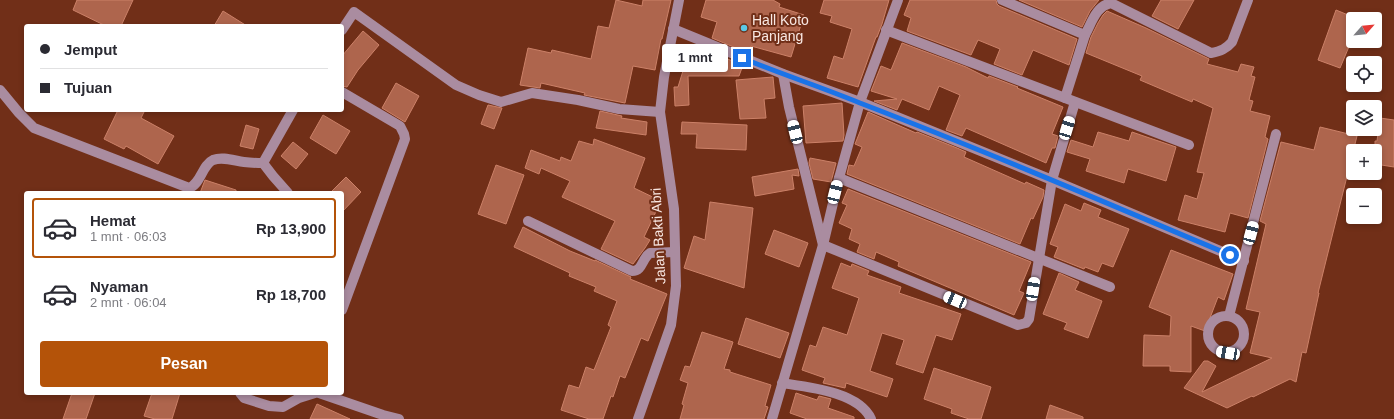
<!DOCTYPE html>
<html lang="id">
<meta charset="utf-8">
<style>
:root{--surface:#fff;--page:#f7f7f7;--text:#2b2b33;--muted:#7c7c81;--line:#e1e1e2;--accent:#b45309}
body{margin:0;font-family:Arial,sans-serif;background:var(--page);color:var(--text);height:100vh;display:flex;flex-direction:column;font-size:15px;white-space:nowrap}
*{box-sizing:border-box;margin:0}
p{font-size:13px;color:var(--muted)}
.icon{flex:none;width:22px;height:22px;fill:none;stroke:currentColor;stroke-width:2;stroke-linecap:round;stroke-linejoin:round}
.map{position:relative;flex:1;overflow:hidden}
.drawer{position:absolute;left:24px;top:191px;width:320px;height:204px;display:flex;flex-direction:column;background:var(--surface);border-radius:4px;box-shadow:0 2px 6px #0003}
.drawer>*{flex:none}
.hud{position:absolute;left:24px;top:24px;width:320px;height:88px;border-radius:4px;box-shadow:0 2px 6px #0003;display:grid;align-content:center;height:88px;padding:0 16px;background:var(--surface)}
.needle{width:26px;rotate:63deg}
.fabs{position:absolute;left:1346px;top:12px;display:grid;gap:8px}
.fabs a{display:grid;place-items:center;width:36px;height:36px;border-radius:4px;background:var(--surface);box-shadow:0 2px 6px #0003;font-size:20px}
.end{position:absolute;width:18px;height:18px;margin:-9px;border:5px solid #1a73e8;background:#fff;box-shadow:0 0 0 2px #fff}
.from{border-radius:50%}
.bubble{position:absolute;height:28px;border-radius:4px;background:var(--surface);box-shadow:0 2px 6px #0003;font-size:13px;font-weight:600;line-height:28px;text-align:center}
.car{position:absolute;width:12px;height:24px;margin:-12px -6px;border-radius:5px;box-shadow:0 0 3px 1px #0007;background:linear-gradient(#fff 24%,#345 0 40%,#fff 0 76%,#345 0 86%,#fff 0)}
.hud b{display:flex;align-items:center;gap:14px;height:38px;font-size:15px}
.hud b+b{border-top:1px solid var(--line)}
.hud i{width:10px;height:10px;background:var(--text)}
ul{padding:7px 0 0;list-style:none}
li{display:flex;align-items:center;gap:12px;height:60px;margin:0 8px 6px;padding:0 8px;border:2px solid transparent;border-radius:4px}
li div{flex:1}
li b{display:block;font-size:15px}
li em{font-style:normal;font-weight:600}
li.selected{border-color:var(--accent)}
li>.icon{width:36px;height:36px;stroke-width:1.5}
.cta{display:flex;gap:8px;margin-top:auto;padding:8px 16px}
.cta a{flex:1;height:46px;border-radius:4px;background:var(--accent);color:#fff;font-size:16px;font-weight:600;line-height:46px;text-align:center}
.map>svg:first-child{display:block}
.building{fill:#ae654d;stroke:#cc8168}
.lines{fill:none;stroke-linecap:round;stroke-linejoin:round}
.minor{stroke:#aa8ca0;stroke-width:10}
.route{stroke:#1a73e8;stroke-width:5}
.poi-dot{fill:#5bc8e6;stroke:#712f18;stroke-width:1.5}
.labels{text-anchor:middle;stroke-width:4;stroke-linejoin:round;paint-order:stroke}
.poi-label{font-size:14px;fill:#f9e8e3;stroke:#712f18;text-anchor:start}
.street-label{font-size:14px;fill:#f9e8e3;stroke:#712f18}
</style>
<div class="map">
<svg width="1394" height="419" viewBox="0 0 1394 419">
<rect width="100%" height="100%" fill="#712f18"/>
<!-- building -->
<g class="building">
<polygon points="77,0 133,0 121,26 106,26 73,10"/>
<polygon points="616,0 642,6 643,0 671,0 662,39 661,39 655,70 633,66 625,103 584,95 585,93 541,83 540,88 520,85 528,48 551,53 552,50 591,59 598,26 609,28"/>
<polygon points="706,0 773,0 780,4 779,7 804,15 791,57 751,46 748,53 712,38 717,22 701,17"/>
<polygon points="824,0 889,0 882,24 877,37 876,37 858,87 827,78 834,56 843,59 852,29 830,22 832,16 820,13"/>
<polygon points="910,0 996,0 997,4 999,6 1077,39 1069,65 1033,50 1022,75 994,64 1000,49 978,40 971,55 907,31 911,18 904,15"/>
<polygon points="1019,0 1099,0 1090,11 1082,27"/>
<polygon points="1161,0 1194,0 1178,29 1152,16"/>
<polygon points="1336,10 1353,17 1353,37 1340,68 1318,60"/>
<polygon points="223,11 247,26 214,26"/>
<polygon points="1107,11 1146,28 1209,59 1207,64 1238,72 1241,64 1254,67 1251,76 1255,77 1249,100 1253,101 1250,111 1270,116 1265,137 1268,139 1248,218 1230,213 1225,232 1178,220 1185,195 1197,199 1204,173 1197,172 1213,108 1193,99 1192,102 1140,80 1142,76 1086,53 1091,37 1098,23 1103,15"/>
<polygon points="363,31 379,45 358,70 347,87 342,86 342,56"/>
<polygon points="902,43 966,67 988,78 989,76 1018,87 1017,88 1063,107 1052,134 1058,136 1055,148 1052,148 1046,163 966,128 962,136 946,130 960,95 939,86 929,110 902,99 897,110 874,101 897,99 871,91 881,66 891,70"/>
<polygon points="691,45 743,65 739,76 688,76 689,105 675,106 674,87 678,87"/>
<polygon points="773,77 775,98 764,99 766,118 740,119 736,80"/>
<polygon points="396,83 419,96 405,122 382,108"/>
<polygon points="842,103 844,135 843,141 806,143 803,106"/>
<polygon points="488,105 502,108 494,129 481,124"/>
<polygon points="118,110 145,110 141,118 174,136 158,164 126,146 124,149 104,139"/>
<polygon points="600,111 622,116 621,118 647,122 646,135 596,128"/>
<polygon points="868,112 916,133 917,132 957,148 966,152 964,157 1025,184 1026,182 1044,190 1043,197 1033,219 1031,218 1020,244 847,174 849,165 854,166 862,147 855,144"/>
<polygon points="323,115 350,131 336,154 310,138"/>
<polygon points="1380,118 1394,120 1394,167 1375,164 1375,141 1377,141"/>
<polygon points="682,122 747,125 746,150 696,148 697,134 681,134"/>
<polygon points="246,125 259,129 253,149 240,146"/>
<polygon points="1320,127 1357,136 1318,293 1319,293 1306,353 1302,352 1296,382 1290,379 1253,397 1252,396 1227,408 1184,388 1204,361 1208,361 1216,366 1202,392 1272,358 1250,353 1260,312 1246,309 1266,224 1260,221 1281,142 1314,150"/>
<polygon points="1098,132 1129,141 1132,132 1176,147 1166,181 1128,169 1124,183 1086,171 1090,159 1067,152 1071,140 1093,147"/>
<polygon points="594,139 645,158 634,188 661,201 644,237 650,240 645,248 633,264 601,249 615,221 562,197 570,181 541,168 539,174 525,168 531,150 560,161 561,157 571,161 579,141 593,145"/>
<polygon points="293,142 308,154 296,169 281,156"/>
<polygon points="810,158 836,163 831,182 813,179 809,163"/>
<polygon points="496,165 524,175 506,224 478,214"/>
<polygon points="798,169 799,176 792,175 794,189 755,196 752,177"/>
<polygon points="346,177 361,192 342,212 342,193 330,193"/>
<polygon points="205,180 236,190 236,193 200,193"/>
<polygon points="848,189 1031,262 1019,291 1024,293 1014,315 898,266 899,262 876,252 874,259 857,252 860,244 849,239 852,229 839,223 847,205 842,203"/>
<polygon points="710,202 753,208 744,288 684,268 694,236 705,240"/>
<polygon points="1084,203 1101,210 1098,217 1129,229 1113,267 1102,263 1098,272 1085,267 1084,269 1054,257 1058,247 1050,244 1065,204 1081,211"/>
<polygon points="523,227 570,251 595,261 595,260 631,277 630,279 667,294 648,341 641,338 625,378 620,376 613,397 611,396 603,419 589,419 561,410 569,385 579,388 586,367 594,370 611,327 608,325 617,301 594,291 596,287 569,276 570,273 514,247"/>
<polygon points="774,230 808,243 799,267 765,254"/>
<polygon points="1171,250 1233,274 1224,300 1218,297 1205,331 1191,326 1191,372 1170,371 1170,366 1143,366 1144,335 1170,336 1171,316 1149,307"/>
<polygon points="841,263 851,267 852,264 869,271 867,275 901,287 899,293 961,314 952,340 936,335 923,373 896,364 904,340 882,333 870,371 893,379 887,397 846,383 845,388 823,383 825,378 802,370 810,345 816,347 823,327 847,335 859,298 832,288"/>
<polygon points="1059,273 1079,282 1075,290 1102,301 1088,338 1064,329 1067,323 1043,314"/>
<polygon points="746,318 789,333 780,358 738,344"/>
<polygon points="702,332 733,342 724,369 730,370 730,372 771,385 765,406 768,407 764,419 680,419 684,405 682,404 688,383 680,380 685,366 690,367"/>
<polygon points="934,368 991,387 981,419 969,419 951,413 952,409 924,399"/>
<polygon points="72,393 95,393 86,419 63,419"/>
<polygon points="152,393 180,393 172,419 155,419 144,416"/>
<polygon points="796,393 817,400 819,396 831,399 828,408 854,417 854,419 807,419 790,413"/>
<polygon points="317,404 350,419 310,419"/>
<polygon points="1050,405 1083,417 1083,419 1046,419"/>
</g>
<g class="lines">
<!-- minor -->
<g class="minor">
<path d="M1002,0L1085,35C1092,22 1096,6 1111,3L1211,53C1221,51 1226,49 1232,42L1248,0"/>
<polyline points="673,29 783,74 860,102 1052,180 1244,261"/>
<polyline points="342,30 354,12 456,85 479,95 501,102 532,93 578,100 619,109 660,112"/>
<polyline points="886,30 1189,145"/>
<polyline points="783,74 789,107 823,245 1018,325 1026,323 1029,319 1052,180 1075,102"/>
<path d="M0,90L19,113L34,128L189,188C201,184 202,165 213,160C223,156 235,161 244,162C251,163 257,163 263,163L293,110"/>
<polyline points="342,92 400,126 404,134 405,139 342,310"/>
<polyline points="1065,98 1085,35"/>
<polyline points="263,163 273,176 288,193"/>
<polyline points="839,178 1110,287"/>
<path d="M528,221L632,271C643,271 642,258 650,253L675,252"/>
<polyline points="1229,316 1276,134"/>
<circle cx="1226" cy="334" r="18"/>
<path d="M782,383C808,387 859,392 871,419"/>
<polyline points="240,393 244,398 269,406 283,407 299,398 315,393"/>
<polyline points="319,393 383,415 399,419"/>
<polyline points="638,419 671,325 676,286 674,209 660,112 664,77 679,0"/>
<polyline points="772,419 823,245 839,178 860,102 898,0"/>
</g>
</g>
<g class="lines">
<!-- route -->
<path class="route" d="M742,58C781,74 821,87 860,103C985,151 1107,203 1230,255"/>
</g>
<!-- markers -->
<circle class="poi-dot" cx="744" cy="28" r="4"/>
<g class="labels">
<!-- poi labels -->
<g class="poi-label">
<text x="752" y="25">Hall Koto<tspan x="752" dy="16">Panjang</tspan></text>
</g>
<!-- street labels -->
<g class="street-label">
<text transform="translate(658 236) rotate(-93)" y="5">Jalan Bakti Abri</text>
</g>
</g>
</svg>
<div class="fabs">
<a><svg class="needle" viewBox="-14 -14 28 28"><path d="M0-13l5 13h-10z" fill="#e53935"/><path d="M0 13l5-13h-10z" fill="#7c7c81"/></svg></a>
<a><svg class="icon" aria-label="locate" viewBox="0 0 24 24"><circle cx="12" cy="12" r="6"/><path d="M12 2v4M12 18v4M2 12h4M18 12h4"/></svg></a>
<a><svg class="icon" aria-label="layers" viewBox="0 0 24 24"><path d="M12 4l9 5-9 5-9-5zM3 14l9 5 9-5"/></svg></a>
<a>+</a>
<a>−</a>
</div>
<i class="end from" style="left:1230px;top:255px"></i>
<i class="end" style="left:742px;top:58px"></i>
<div class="bubble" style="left:662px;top:44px;width:66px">1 mnt</div>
<i class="car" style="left:1067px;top:128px;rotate:17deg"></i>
<i class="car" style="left:795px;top:132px;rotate:346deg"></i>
<i class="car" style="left:835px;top:192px;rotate:14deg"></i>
<i class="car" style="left:1251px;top:233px;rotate:15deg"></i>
<i class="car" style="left:1033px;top:289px;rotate:9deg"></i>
<i class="car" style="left:955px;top:300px;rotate:293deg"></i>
<i class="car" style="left:1228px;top:353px;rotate:280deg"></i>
<div class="hud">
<b><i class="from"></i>Jemput</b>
<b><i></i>Tujuan</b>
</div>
<section class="drawer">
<ul>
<li class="selected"><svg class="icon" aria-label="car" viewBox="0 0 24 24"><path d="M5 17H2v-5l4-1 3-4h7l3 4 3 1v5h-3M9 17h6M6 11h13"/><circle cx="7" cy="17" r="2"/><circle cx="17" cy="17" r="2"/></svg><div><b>Hemat</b><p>1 mnt · 06:03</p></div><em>Rp 13,900</em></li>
<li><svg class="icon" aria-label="car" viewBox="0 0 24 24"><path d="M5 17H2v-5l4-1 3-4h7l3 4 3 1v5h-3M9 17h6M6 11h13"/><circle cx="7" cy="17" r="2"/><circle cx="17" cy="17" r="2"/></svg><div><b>Nyaman</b><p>2 mnt · 06:04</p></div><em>Rp 18,700</em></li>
</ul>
<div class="cta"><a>Pesan</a></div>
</section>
</div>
